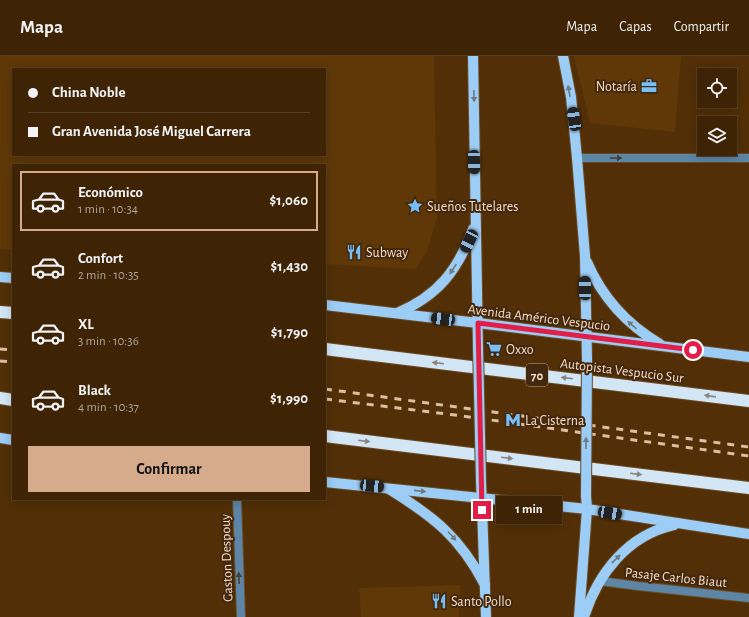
<!DOCTYPE html>
<html lang="es">
<meta charset="utf-8">
<style>
:root{--surface:#3e2304;--page:#492f13;--text:#f1f3f6;--muted:#ada49a;--line:#574026;--accent:#d6ab8b}
body{margin:0;font-family:"Alegreya Sans",sans-serif;background:var(--page);color:var(--text);height:100vh;display:flex;flex-direction:column;font-size:15px;white-space:nowrap}
*{box-sizing:border-box;margin:0}
p{font-size:13px;color:var(--muted)}
.icon{flex:none;width:22px;height:22px;fill:none;stroke:currentColor;stroke-width:2;stroke-linecap:round;stroke-linejoin:round}
.map{position:relative;flex:1;overflow:hidden}
.drawer{position:absolute;left:12px;top:108px;width:314px;height:336px;display:flex;flex-direction:column;background:var(--surface);border-radius:0px;box-shadow:0 2px 10px #0003,0 0 0 1px var(--line)}
.drawer>*{flex:none}
.guide{position:absolute;left:12px;top:12px;width:314px;height:88px;border-radius:0px;box-shadow:0 2px 10px #0003,0 0 0 1px var(--line);display:grid;align-content:center;height:88px;padding:0 16px;background:var(--surface)}
.tools{position:absolute;left:697px;top:12px;display:grid;gap:8px}
.tools a{display:grid;place-items:center;width:40px;height:40px;border-radius:0px;background:var(--surface);box-shadow:0 2px 10px #0003,0 0 0 1px var(--line);font-size:20px}
.end{position:absolute;width:18px;height:18px;margin:-9px;border:5px solid #e11d48;background:#fff;box-shadow:0 0 0 2px #fff}
.from{border-radius:50%}
.bubble{position:absolute;height:28px;border-radius:0px;background:var(--surface);box-shadow:0 2px 10px #0003,0 0 0 1px var(--line);font-size:13px;font-weight:600;line-height:28px;text-align:center}
.car{position:absolute;width:12px;height:24px;margin:-12px -6px;border-radius:5px;box-shadow:0 0 3px 1px #0007;background:linear-gradient(#222 24%,#8ab4d8 0 40%,#222 0 76%,#8ab4d8 0 86%,#222 0)}
.guide b{display:flex;align-items:center;gap:14px;height:38px;font-size:15px}
.guide b+b{border-top:1px solid var(--line)}
.guide i{width:10px;height:10px;background:var(--text)}
ul{padding:7px 0 0;list-style:none}
li{display:flex;align-items:center;gap:12px;height:60px;margin:0 8px 6px;padding:0 8px;border:2px solid transparent;border-radius:0px}
li div{flex:1}
li b{display:block;font-size:15px}
li em{font-style:normal;font-weight:600}
li.on{border-color:var(--accent)}
li>.icon{width:36px;height:36px;stroke-width:1.5}
.button{display:flex;gap:8px;margin-top:auto;padding:8px 16px}
.button a{flex:1;height:46px;border-radius:0px;background:var(--accent);color:#111;font-size:16px;font-weight:600;line-height:46px;text-align:center}
header{display:flex;align-items:center;gap:24px;box-sizing:border-box;height:56px;padding:0 20px;background:var(--surface);border-bottom:1px solid var(--line)}
header strong{font-size:19px}
nav{display:flex;gap:22px;margin-inline-start:auto;font-size:14px}
.map>svg:first-child{display:block}
.built{fill:#603808;fill-rule:evenodd}
.lines{fill:none;stroke-linecap:round;stroke-linejoin:round}
.street-casing{stroke:#6c4b24;stroke-width:10}
.primary-casing{stroke:#6c4b24;stroke-width:12}
.highway-casing{stroke:#6c4b24;stroke-width:14}
.street{stroke:#5c85a6;stroke-width:8}
.primary{stroke:#9ccdf6;stroke-width:10}
.highway{stroke:#d3e6f6;stroke-width:12}
.rail{stroke:#dcbfa3;stroke-width:3;stroke-dasharray:7 7;stroke-linecap:butt}
.primary-bridge-casing{stroke:#6c4b24;stroke-width:12;stroke-linecap:butt}
.primary-bridge{stroke:#9ccdf6;stroke-width:10}
.oneway{fill:#6f7a82}
.oneway2{fill:#483f34}
.oneway3{fill:#8a8782}
.route{stroke:#e11d48;stroke-width:5}
.labels{text-anchor:middle;stroke-width:4;stroke-linejoin:round;paint-order:stroke}
.shield{fill:#42280e;stroke:#c1a58c;stroke-width:1}
.shield-label{font-size:13px;font-weight:bold;fill:#f7dbc2}
.poi-label{font-size:14px;fill:#f7dbc2;stroke:#42280e;text-anchor:start}
.street-label{font-size:14px;fill:#f7dbc2;stroke:#42280e}
</style>
<header>
<strong>Mapa</strong>
<nav><a>Mapa</a><a>Capas</a><a>Compartir</a></nav>
</header>
<div class="map">
<svg width="749" height="561" viewBox="0 0 749 561">
<rect width="100%" height="100%" fill="#522f06"/>
<!-- built -->
<g class="built">
<path d="M0,0H434L437,162L427,195L416,213L325,208V109H13V194L0,193ZM13,13H325V99H13Z"/>
<polygon points="574,0 681,0 675,76 590,67"/>
<polygon points="460,529 459,561 361,561 359,532"/>
</g>
<g class="lines">
<defs>
<g id="street">
<polyline points="577,102 749,102"/>
<polyline points="237,443 241,561"/>
<polyline points="600,525 638,530 749,542"/>
</g>
<g id="primary">
<polyline points="473,0 478,292"/>
<polyline points="563,0 571,41 577,102 585,200 587,304"/>
<path d="M587,206C602,241 626,268 660,288"/>
<polyline points="0,221 13,222"/>
<polyline points="325,249 478,267 749,301"/>
<path d="M397,257C438,240 458,214 473,173"/>
<polyline points="0,382 13,384"/>
<polyline points="481,425 486,561"/>
<polyline points="325,426 587,453 749,478"/>
<path d="M389,433C434,461 460,481 485,529"/>
<polyline points="579,561 587,453 586,440"/>
<path d="M584,561C598,517 628,479 674,469"/>
</g>
<g id="highway">
<polyline points="0,256 13,257"/>
<polyline points="325,293 749,345"/>
<polyline points="0,342 13,344"/>
<polyline points="325,380 749,432"/>
</g>
</defs>
<!-- street casing -->
<use href="#street" class="street-casing"/>
<!-- primary casing -->
<use href="#primary" class="primary-casing"/>
<!-- highway casing -->
<use href="#highway" class="highway-casing"/>
<!-- street -->
<use href="#street" class="street"/>
<!-- primary -->
<use href="#primary" class="primary"/>
<!-- highway -->
<use href="#highway" class="highway"/>
<!-- rail -->
<g class="rail">
<polyline points="0,293 13,294"/>
<polyline points="0,305 13,306"/>
<polyline points="325,333 749,391"/>
<polyline points="325,343 455,359 749,400"/>
</g>
<defs>
<g id="primary-bridge">
<polyline points="478,292 481,425"/>
<polyline points="586,440 587,304"/>
</g>
</defs>
<!-- primary-bridge casing -->
<use href="#primary-bridge" class="primary-bridge-casing"/>
<!-- primary-bridge -->
<use href="#primary-bridge" class="primary-bridge"/>
</g>
<!-- one-way arrows -->
<defs><path id="oneway-solid" d="M-6-.8H1V-3.2L6.5 0L1 3.2V.8H-6Z"/></defs>
<g class="oneway">
<use href="#oneway-solid" transform="translate(569 35) rotate(-100)"/>
<use href="#oneway-solid" transform="translate(474 40) rotate(89)"/>
<use href="#oneway-solid" transform="translate(453 213) rotate(124)"/>
<use href="#oneway-solid" transform="translate(632 269) rotate(-139)"/>
<use href="#oneway-solid" transform="translate(586 387) rotate(-90)"/>
<use href="#oneway-solid" transform="translate(420 435) rotate(6)"/>
<use href="#oneway-solid" transform="translate(452 480) rotate(48)"/>
<use href="#oneway-solid" transform="translate(616 503) rotate(-44)"/>
</g>
<g class="oneway2">
<use href="#oneway-solid" transform="translate(616 102)"/>
<use href="#oneway-solid" transform="translate(239 522) rotate(-92)"/>
</g>
<g class="oneway3">
<use href="#oneway-solid" transform="translate(438 307) rotate(-173)"/>
<use href="#oneway-solid" transform="translate(567 322) rotate(-173)"/>
<use href="#oneway-solid" transform="translate(710 340) rotate(-172)"/>
<use href="#oneway-solid" transform="translate(364 385) rotate(7)"/>
<use href="#oneway-solid" transform="translate(507 402) rotate(7)"/>
<use href="#oneway-solid" transform="translate(636 418) rotate(7)"/>
</g>
<g class="lines">
<!-- route -->
<polyline class="route" points="482,454 478,267 693,294"/>
</g>
<!-- icons -->
<defs>
<symbol id="office-bare" viewBox="-9 -9 18 18"><path d="M-6-3h4V-5.5h4V-3h4V5H-6ZM-1-4.5V-3h2v-1.5ZM-6 0V1H6V0Z" fill="#78bff7" stroke="#42280e" stroke-width="2.5" paint-order="stroke"/></symbol>
<symbol id="sight-bare" viewBox="-9 -9 18 18"><path d="M0-6L1.8-2.2L6-1.7L2.9 1.2L3.7 5.4L0 3.3L-3.7 5.4L-2.9 1.2L-6-1.7L-1.8-2.2Z" fill="#78bff7" stroke="#42280e" stroke-width="2.5" paint-order="stroke"/></symbol>
<symbol id="restaurant-bare" viewBox="-9 -9 18 18"><path d="M-5-6h1v4h1v-4h1v4h1v-4h1v5L-1.5 .5V6h-2V.5L-5-1ZM5-6V6H3V1.5H1.5Q1.5-4 5-6Z" fill="#78bff7" stroke="#42280e" stroke-width="2.5" paint-order="stroke"/></symbol>
<symbol id="supermarket-bare" viewBox="-9 -9 18 18"><path d="M-6-5.5h2.5l.6 2H6L4.5 2H-2.5L-4.4-4H-6ZM-1.5 3.2a1.3 1.3 0 1 0 .1 0ZM3 3.2a1.3 1.3 0 1 0 .1 0Z" fill="#78bff7" stroke="#42280e" stroke-width="2.5" paint-order="stroke"/></symbol>
<symbol id="metro-bare" viewBox="-9 -9 18 18"><path d="M-5.5 5V-5H-3L0 0L3-5H5.5V5H3V-.5L0 4L-3-.5V5Z" fill="#78bff7" stroke="#42280e" stroke-width="2.5" paint-order="stroke"/></symbol>
</defs>
<g fill-rule="evenodd">
<use href="#office-bare" x="638" y="19" width="22" height="22"/>
<use href="#sight-bare" x="404" y="139" width="22" height="22"/>
<use href="#restaurant-bare" x="343" y="185" width="22" height="22"/>
<use href="#supermarket-bare" x="483" y="282" width="22" height="22"/>
<use href="#metro-bare" x="502" y="353" width="22" height="22"/>
<use href="#restaurant-bare" x="428" y="534" width="22" height="22"/>
</g>
<g class="labels">
<!-- shield labels -->
<rect class="shield" x="526" y="308" width="22" height="22" rx="3"/>
<g class="shield-label">
<text x="537" y="324">70</text>
</g>
<!-- poi labels -->
<g class="poi-label">
<text x="637" y="35" text-anchor="end">Notaría</text>
<text x="427" y="155">Sueños Tutelares</text>
<text x="366" y="201">Subway</text>
<text x="506" y="298">Oxxo</text>
<text x="525" y="369">La Cisterna</text>
<text x="451" y="550">Santo Pollo</text>
</g>
<!-- street labels -->
<g class="street-label">
<text transform="translate(539 261) rotate(7)" y="5">Avenida Américo Vespucio</text>
<text transform="translate(622 314) rotate(7)" y="5">Autopista Vespucio Sur</text>
<text transform="translate(226 502) rotate(-92)" y="5">Gaston Despouy</text>
<text transform="translate(676 521) rotate(6)" y="5">Pasaje Carlos Biaut</text>
</g>
</g>
</svg>
<div class="tools">
<a><svg class="icon" aria-label="locate" viewBox="0 0 24 24"><circle cx="12" cy="12" r="6"/><path d="M12 2v4M12 18v4M2 12h4M18 12h4"/></svg></a>
<a><svg class="icon" aria-label="layers" viewBox="0 0 24 24"><path d="M12 4l9 5-9 5-9-5zM3 14l9 5 9-5"/></svg></a>
</div>
<i class="end from" style="left:693px;top:294px"></i>
<i class="end" style="left:482px;top:454px"></i>
<div class="bubble" style="left:496px;top:440px;width:66px">1 min</div>
<i class="car" style="left:574px;top:63px;rotate:352deg"></i>
<i class="car" style="left:474px;top:106px;rotate:179deg"></i>
<i class="car" style="left:469px;top:185px;rotate:206deg"></i>
<i class="car" style="left:585px;top:232px;rotate:359deg"></i>
<i class="car" style="left:443px;top:263px;rotate:277deg"></i>
<i class="car" style="left:372px;top:430px;rotate:95deg"></i>
<i class="car" style="left:610px;top:457px;rotate:99deg"></i>
<div class="guide">
<b><i class="from"></i>China Noble</b>
<b><i></i>Gran Avenida José Miguel Carrera</b>
</div>
<section class="drawer">
<ul>
<li class="on"><svg class="icon" aria-label="car" viewBox="0 0 24 24"><path d="M5 17H2v-5l4-1 3-4h7l3 4 3 1v5h-3M9 17h6M6 11h13"/><circle cx="7" cy="17" r="2"/><circle cx="17" cy="17" r="2"/></svg><div><b>Económico</b><p>1 min · 10:34</p></div><em>$1,060</em></li>
<li><svg class="icon" aria-label="car" viewBox="0 0 24 24"><path d="M5 17H2v-5l4-1 3-4h7l3 4 3 1v5h-3M9 17h6M6 11h13"/><circle cx="7" cy="17" r="2"/><circle cx="17" cy="17" r="2"/></svg><div><b>Confort</b><p>2 min · 10:35</p></div><em>$1,430</em></li>
<li><svg class="icon" aria-label="car" viewBox="0 0 24 24"><path d="M5 17H2v-5l4-1 3-4h7l3 4 3 1v5h-3M9 17h6M6 11h13"/><circle cx="7" cy="17" r="2"/><circle cx="17" cy="17" r="2"/></svg><div><b>XL</b><p>3 min · 10:36</p></div><em>$1,790</em></li>
<li><svg class="icon" aria-label="car" viewBox="0 0 24 24"><path d="M5 17H2v-5l4-1 3-4h7l3 4 3 1v5h-3M9 17h6M6 11h13"/><circle cx="7" cy="17" r="2"/><circle cx="17" cy="17" r="2"/></svg><div><b>Black</b><p>4 min · 10:37</p></div><em>$1,990</em></li>
</ul>
<div class="button"><a>Confirmar</a></div>
</section>
</div>
